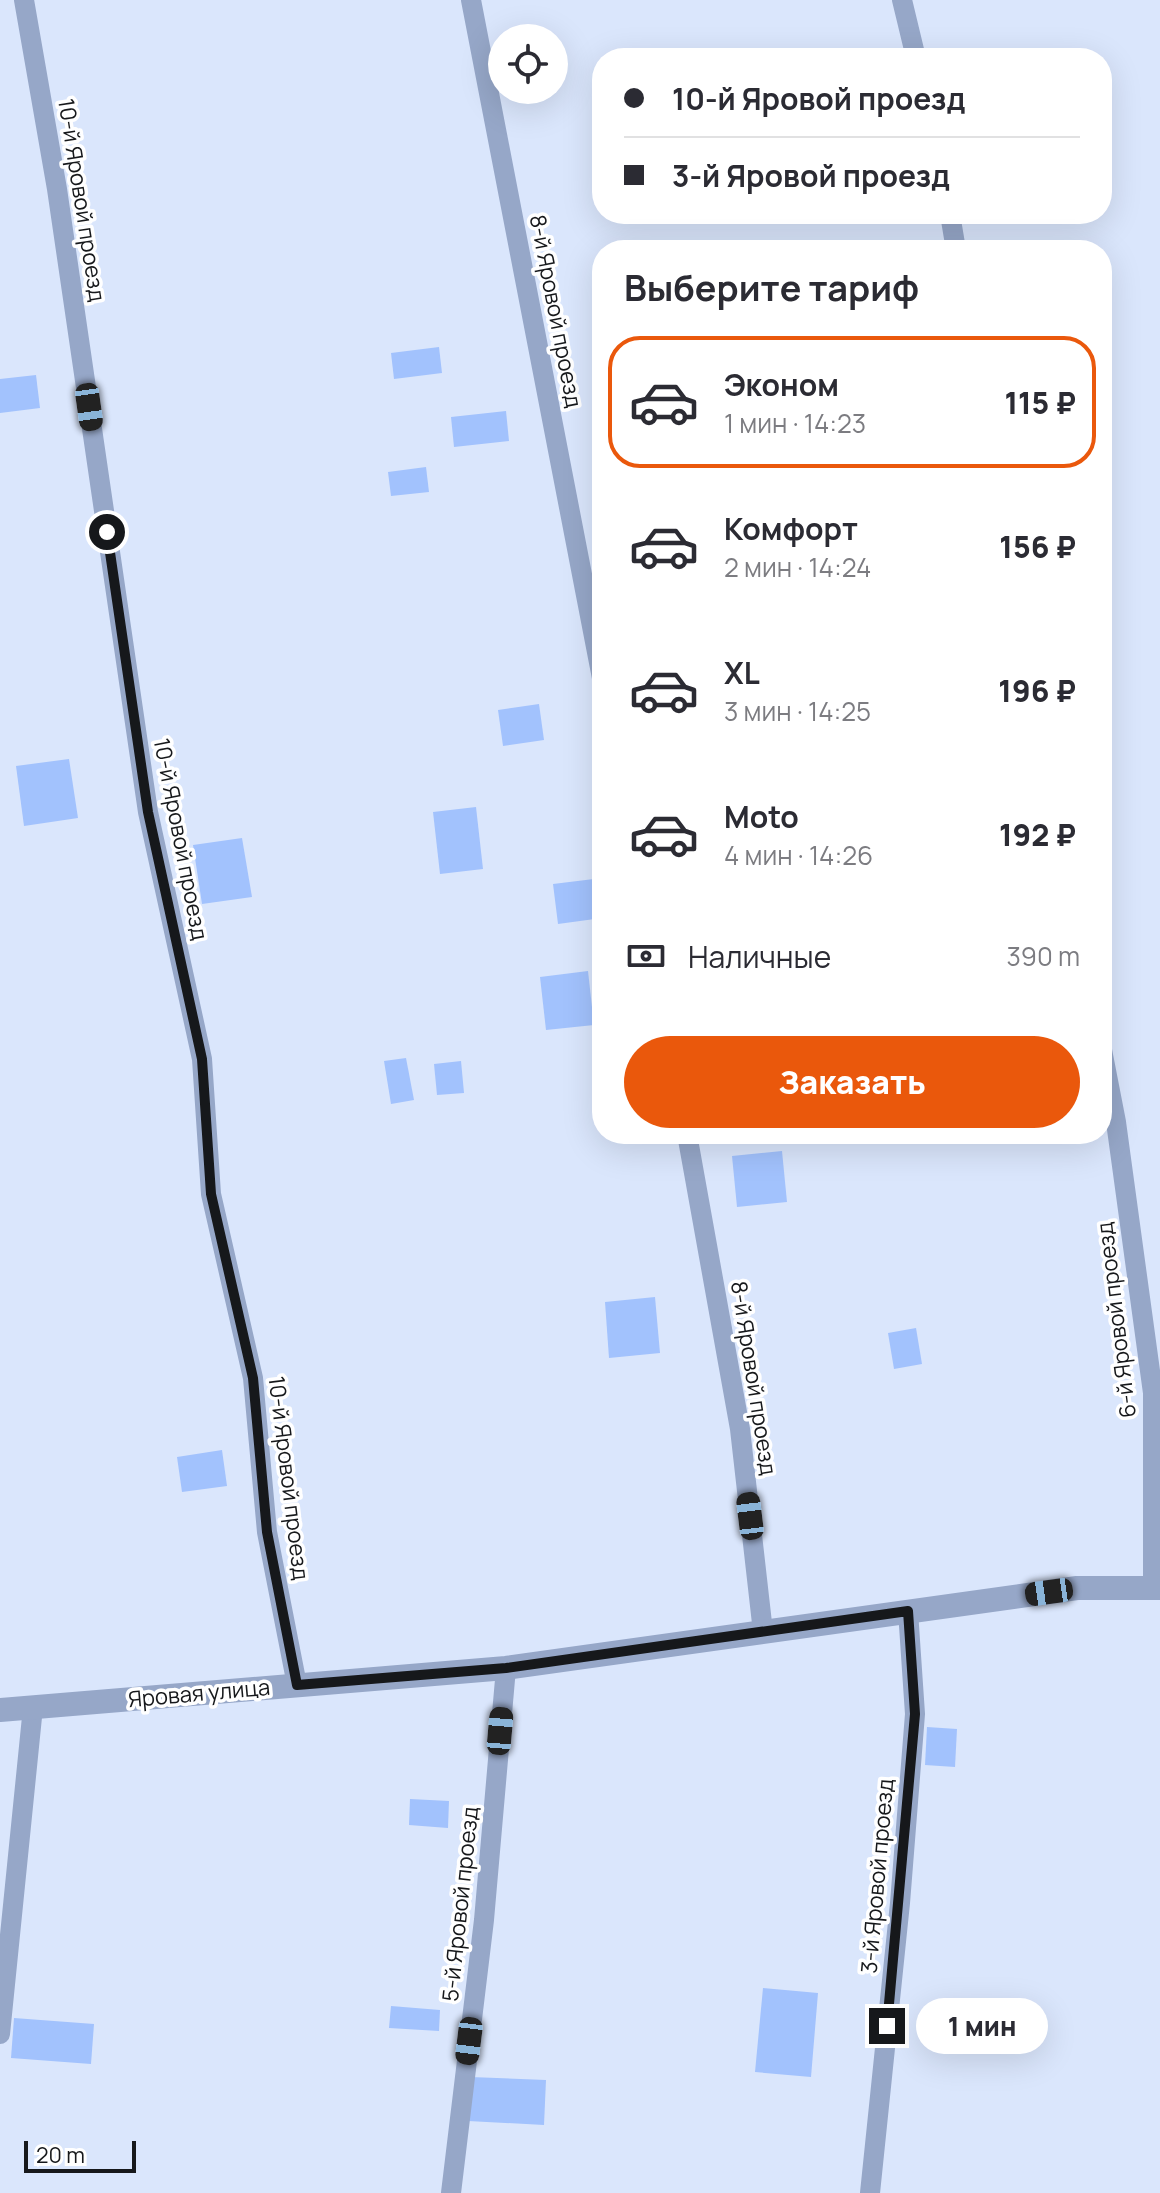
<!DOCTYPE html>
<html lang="ru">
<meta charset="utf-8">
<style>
:root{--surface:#fff;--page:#f7f7f7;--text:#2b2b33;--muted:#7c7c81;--line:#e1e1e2;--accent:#ea580c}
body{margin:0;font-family:Manrope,sans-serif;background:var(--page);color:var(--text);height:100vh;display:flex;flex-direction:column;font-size:30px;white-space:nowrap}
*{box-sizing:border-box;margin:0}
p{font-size:26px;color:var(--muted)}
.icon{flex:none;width:44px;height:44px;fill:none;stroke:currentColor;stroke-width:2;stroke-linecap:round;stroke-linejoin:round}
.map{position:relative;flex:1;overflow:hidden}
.side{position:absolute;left:592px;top:240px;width:520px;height:904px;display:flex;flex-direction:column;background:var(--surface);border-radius:32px;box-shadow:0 8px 32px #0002}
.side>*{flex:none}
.banner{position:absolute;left:592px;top:48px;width:520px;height:176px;border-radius:32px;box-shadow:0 8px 32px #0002;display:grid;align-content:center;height:176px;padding:0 32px;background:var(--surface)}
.fabs{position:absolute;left:488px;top:24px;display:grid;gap:16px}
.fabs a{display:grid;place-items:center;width:80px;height:80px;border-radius:50%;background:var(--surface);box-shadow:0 8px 32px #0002;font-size:40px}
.scale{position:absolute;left:24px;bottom:20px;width:112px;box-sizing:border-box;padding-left:8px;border:4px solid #16181b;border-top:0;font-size:22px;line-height:28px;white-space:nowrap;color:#16181b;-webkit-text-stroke:6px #fff;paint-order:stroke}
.end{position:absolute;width:36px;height:36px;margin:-18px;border:10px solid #16181b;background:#fff;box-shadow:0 0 0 4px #fff}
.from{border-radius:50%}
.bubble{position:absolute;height:56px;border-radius:28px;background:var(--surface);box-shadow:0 8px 32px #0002;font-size:26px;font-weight:800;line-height:56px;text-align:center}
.car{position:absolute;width:24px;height:48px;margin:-24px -12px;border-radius:10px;box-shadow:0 0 6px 2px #0007;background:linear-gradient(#222 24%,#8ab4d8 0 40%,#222 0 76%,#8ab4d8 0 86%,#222 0)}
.banner b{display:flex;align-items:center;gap:28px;height:76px;font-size:30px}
.banner b+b{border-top:2px solid var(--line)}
.banner i{width:20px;height:20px;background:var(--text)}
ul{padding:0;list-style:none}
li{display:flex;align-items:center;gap:24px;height:132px;margin:0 16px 12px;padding:0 16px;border:4px solid transparent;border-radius:32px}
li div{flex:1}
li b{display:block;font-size:30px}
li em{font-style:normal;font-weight:800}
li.active{border-color:var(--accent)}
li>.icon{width:72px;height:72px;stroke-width:1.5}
h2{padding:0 32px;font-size:36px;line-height:96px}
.pay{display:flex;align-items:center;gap:20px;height:88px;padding:0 32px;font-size:30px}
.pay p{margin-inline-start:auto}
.button{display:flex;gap:16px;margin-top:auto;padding:16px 32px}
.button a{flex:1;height:92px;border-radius:48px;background:var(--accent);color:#fff;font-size:32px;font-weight:800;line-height:92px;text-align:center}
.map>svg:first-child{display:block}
.green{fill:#dae6fc;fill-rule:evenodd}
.building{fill:#a2c2fd}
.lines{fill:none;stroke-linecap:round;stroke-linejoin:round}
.lane{stroke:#96a7c8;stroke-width:20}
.street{stroke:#96a7c8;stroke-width:24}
.route{stroke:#16181b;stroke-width:10}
.labels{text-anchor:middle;stroke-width:7;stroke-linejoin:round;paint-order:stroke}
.street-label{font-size:22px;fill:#16181b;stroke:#fff}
</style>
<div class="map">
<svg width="1160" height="2193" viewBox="0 0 1160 2193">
<rect width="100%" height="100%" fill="#f9fbfe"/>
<!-- green -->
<path class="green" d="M0,0H1160V2193H0ZM502,38H554V90H502ZM602,58H1102V214H602ZM602,250H1102V1134H602Z"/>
<!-- building -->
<g class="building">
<polygon points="439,347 442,373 394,379 391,353"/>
<polygon points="36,375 40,408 0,413 0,379"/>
<polygon points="506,411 509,441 454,447 451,417"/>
<polygon points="426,467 429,492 391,496 388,472"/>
<polygon points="539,704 544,740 503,746 498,710"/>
<polygon points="69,759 78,818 24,826 16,766"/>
<polygon points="476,807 483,869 440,874 433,812"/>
<polygon points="242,838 252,897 202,904 193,845"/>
<polygon points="602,878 602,918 558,924 553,884"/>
<polygon points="588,971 594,1025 546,1030 540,977"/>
<polygon points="406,1058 414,1100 391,1104 384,1061"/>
<polygon points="461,1061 464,1093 437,1095 434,1064"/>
<polygon points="782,1151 787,1202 737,1207 732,1156"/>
<polygon points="655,1297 660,1353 609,1358 605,1302"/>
<polygon points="916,1328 922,1364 894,1369 888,1333"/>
<polygon points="222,1450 227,1486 182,1492 177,1457"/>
<polygon points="927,1727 957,1729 955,1767 925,1765"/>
<polygon points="410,1799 449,1801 448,1828 409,1825"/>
<polygon points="763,1988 818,1993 811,2077 755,2072"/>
<polygon points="391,2006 440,2010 439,2031 389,2028"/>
<polygon points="14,2018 94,2024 91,2064 11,2058"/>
<polygon points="470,2077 546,2080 544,2125 468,2121"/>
</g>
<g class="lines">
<!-- lane -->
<g class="lane">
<polyline points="24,0 57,189 148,812 202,1059 211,1194 253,1378 267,1532 297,1685"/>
<polyline points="471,0 602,678"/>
<polyline points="902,0 916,58"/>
<polyline points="950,214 956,250"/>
<polyline points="1102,1050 1116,1122 1153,1393 1153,1588"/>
<polyline points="687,1134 740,1429 763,1632"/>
<polyline points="0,2034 33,1707"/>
<polyline points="451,2193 484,1920 506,1668"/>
<polyline points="870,2193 900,1903 915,1714 908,1611"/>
</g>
<!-- street -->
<polyline class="street" points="0,1710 506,1668 1077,1588 1160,1588"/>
</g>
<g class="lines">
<!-- route -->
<polyline class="route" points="107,532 148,812 202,1059 211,1194 253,1378 267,1532 297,1685 506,1668 908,1611 915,1714 887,2026"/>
</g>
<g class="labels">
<!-- street labels -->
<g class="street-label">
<text transform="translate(82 200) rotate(81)" y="8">10-й Яровой проезд</text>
<text transform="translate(556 311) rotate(79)" y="8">8-й Яровой проезд</text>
<text transform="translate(181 839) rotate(79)" y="8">10-й Яровой проезд</text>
<text transform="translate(1116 1320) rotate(-97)" y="8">6-й Яровой проезд</text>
<text transform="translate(754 1378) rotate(81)" y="8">8-й Яровой проезд</text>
<text transform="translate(289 1478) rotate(83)" y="8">10-й Яровой проезд</text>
<text transform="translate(199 1693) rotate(-5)" y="8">Яровая улица</text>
<text transform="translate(877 1876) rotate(-85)" y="8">3-й Яровой проезд</text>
<text transform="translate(460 1904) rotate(-84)" y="8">5-й Яровой проезд</text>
</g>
</g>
</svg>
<div class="fabs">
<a><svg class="icon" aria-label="locate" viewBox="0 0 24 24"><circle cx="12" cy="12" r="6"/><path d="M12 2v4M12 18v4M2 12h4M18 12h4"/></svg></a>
</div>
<div class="scale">20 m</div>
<i class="end from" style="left:107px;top:532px"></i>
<i class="end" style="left:887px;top:2026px"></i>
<div class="bubble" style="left:916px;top:1998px;width:132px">1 мин</div>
<i class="car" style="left:89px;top:407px;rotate:172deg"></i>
<i class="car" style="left:750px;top:1516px;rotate:353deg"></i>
<i class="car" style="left:1049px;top:1592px;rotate:262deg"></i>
<i class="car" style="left:500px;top:1731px;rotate:5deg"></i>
<i class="car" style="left:469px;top:2041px;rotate:187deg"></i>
<div class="banner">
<b><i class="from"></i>10-й Яровой проезд</b>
<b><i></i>3-й Яровой проезд</b>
</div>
<section class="side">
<h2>Выберите тариф</h2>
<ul>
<li class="active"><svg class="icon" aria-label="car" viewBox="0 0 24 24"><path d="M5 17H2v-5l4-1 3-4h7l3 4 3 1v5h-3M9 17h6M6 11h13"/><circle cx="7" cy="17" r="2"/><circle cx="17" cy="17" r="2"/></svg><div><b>Эконом</b><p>1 мин · 14:23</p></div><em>115 ₽</em></li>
<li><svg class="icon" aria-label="car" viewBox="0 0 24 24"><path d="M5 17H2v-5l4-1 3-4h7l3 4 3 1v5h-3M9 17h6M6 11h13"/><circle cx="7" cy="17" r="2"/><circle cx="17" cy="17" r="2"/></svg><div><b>Комфорт</b><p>2 мин · 14:24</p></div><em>156 ₽</em></li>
<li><svg class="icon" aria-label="car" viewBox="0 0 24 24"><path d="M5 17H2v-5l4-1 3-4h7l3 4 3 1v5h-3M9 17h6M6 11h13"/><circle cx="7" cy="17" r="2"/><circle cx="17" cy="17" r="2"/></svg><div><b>XL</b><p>3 мин · 14:25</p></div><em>196 ₽</em></li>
<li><svg class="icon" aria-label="car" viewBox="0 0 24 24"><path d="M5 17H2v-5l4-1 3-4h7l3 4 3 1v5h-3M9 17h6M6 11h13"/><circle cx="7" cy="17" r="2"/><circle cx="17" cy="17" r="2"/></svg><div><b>Moto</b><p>4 мин · 14:26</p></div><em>192 ₽</em></li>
</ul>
<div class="pay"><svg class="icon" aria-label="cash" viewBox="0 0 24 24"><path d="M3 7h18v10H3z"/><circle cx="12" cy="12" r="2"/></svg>Наличные<p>390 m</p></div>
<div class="button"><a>Заказать</a></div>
</section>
</div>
